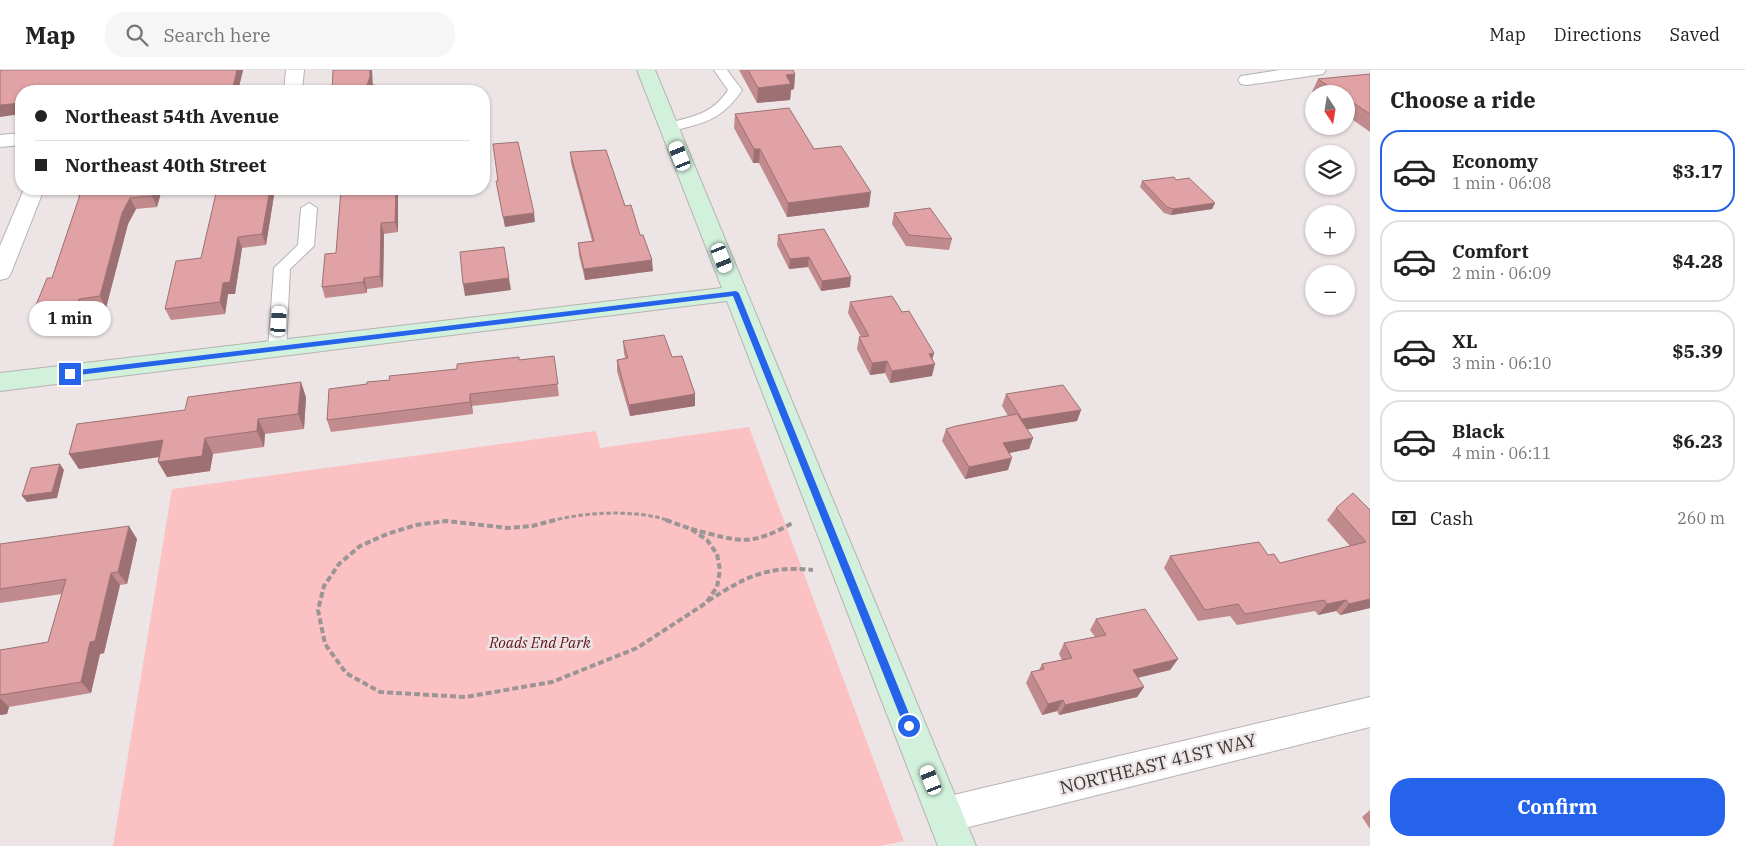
<!DOCTYPE html>
<meta charset="utf-8">
<style>
:root{--surface:#fff;--page:#f6f6f6;--text:#222;--muted:#767676;--line:#e0e0e0;--accent:#2563eb}
body{margin:0;font-family:"IBM Plex Serif",serif;background:var(--page);color:var(--text);height:100vh;display:flex;flex-direction:column;font-size:19px;white-space:nowrap}
*{box-sizing:border-box;margin:0}
p{font-size:16px;color:var(--muted)}
.icon{flex:none;width:28px;height:28px;fill:none;stroke:currentColor;stroke-width:2;stroke-linecap:round;stroke-linejoin:round}
.map{position:relative;flex:1;overflow:hidden}
.side{display:flex;flex-direction:column;background:var(--surface);width:375px}
.side>*{flex:none}
.guide{position:absolute;left:15px;top:15px;width:475px;height:110px;border-radius:20px;box-shadow:0 1px 4px #0004;display:grid;align-content:center;height:110px;padding:0 20px;background:var(--surface)}
.needle{width:32px;rotate:168deg}
.buttons{position:absolute;left:1305px;top:15px;display:grid;gap:10px}
.buttons a{display:grid;place-items:center;width:50px;height:50px;border-radius:50%;background:var(--surface);box-shadow:0 1px 4px #0004;font-size:25px}
.end{position:absolute;width:22px;height:22px;margin:-11px;border:6px solid #2563eb;background:#fff;box-shadow:0 0 0 2px #fff}
.from{border-radius:50%}
.bubble{position:absolute;height:35px;border-radius:18px;background:var(--surface);box-shadow:0 1px 4px #0004;font-size:16px;font-weight:700;line-height:35px;text-align:center}
.car{position:absolute;width:15px;height:30px;margin:-15px -8px;border-radius:6px;box-shadow:0 0 4px 1px #0007;background:linear-gradient(#fff 24%,#345 0 40%,#fff 0 76%,#345 0 86%,#fff 0)}
.guide b{display:flex;align-items:center;gap:18px;height:48px;font-size:19px}
.guide b+b{border-top:1px solid var(--line)}
.guide i{width:12px;height:12px;background:var(--text)}
ul{padding:0;list-style:none}
li{display:flex;align-items:center;gap:15px;height:82px;margin:0 10px 8px;padding:0 10px;border:2px solid var(--line);border-radius:20px}
li div{flex:1}
li b{display:block;font-size:19px}
li em{font-style:normal;font-weight:700}
li.selected{border-color:var(--accent)}
li>.icon{width:45px;height:45px;stroke-width:1.5}
h2{padding:0 20px;font-size:22px;line-height:60px}
.pay{display:flex;align-items:center;gap:12px;height:55px;padding:0 20px;font-size:19px}
.pay p{margin-inline-start:auto}
.primary-button{display:flex;gap:10px;margin-top:auto;padding:10px 20px}
.primary-button a{flex:1;height:58px;border-radius:20px;background:var(--accent);color:#fff;font-size:20px;font-weight:700;line-height:58px;text-align:center}
header{display:flex;align-items:center;gap:30px;box-sizing:border-box;height:70px;padding:0 25px;background:var(--surface);border-bottom:1px solid var(--line)}
header strong{font-size:24px}
nav{display:flex;gap:28px;margin-inline-start:auto;font-size:18px}
.search{width:350px;height:45px;background:var(--page);display:flex;align-items:center;gap:12px;box-sizing:border-box;padding:0 18px;border-radius:20px;color:var(--muted);font-size:19px}
main{display:flex;flex:1;min-height:0}
.map>svg:first-child{display:block}
.green{fill:#fbc1c3}
.lines{fill:none;stroke-linecap:round;stroke-linejoin:round}
.lane-casing{stroke:#b8b1b1;stroke-width:2}
.street-casing{stroke:#b8b1b1;stroke-width:2}
.secondary-casing{stroke:#b8b1b1;stroke-width:2}
.path-far1{stroke:#9b9595;stroke-width:3;stroke-dasharray:4.5 2.5;stroke-linecap:butt}
.path{stroke:#9b9595;stroke-width:4;stroke-dasharray:6 3;stroke-linecap:butt}
.lane{fill:#fff;fill-rule:evenodd}
.street{fill:#fff;fill-rule:evenodd}
.secondary{fill:#d1f1dc;fill-rule:evenodd}
.wall{fill:#c18b8d}
.shaded-wall{fill:#9d7173}
.building{fill:#e0a2a4;stroke:#9d7173}
.route{fill:#2563eb}
.labels{text-anchor:middle;stroke-width:5;stroke-linejoin:round;paint-order:stroke}
.park-label{font-size:15px;font-style:italic;fill:#5d1420;stroke:#ede5e5}
.near-street-label{font-size:18px;fill:#393636;stroke:#ede5e5}
</style>
<header>
<strong>Map</strong>
<div class="search"><svg class="icon" aria-label="search" viewBox="0 0 24 24"><circle cx="10" cy="10" r="6"/><path d="M15 15l6 6"/></svg>Search here</div>
<nav><a>Map</a><a>Directions</a><a>Saved</a></nav>
</header>
<main>
<div class="map">
<svg width="1370" height="776" viewBox="0 0 1370 776">
<rect width="100%" height="100%" fill="#ede5e5"/>
<!-- green -->
<polygon class="green" points="749,357 904,771 880,776 113,776 172,419 596,361 600,378"/>
<g class="lines">
<defs>
<g id="lane">
<path d="M714,0H727L742,20C727,43 711,52 684,58C677,60 671,62 664,60L662,57L664,54C691,47 712,45 728,20Z"/>
<polygon points="309,133 317,138 314,176 290,199 286,279 283,283 271,283 268,279 274,198 298,175 301,138"/>
</g>
<g id="street">
<polygon points="286,0 304,0 302,21 284,21"/>
<polygon points="1280,0 1326,0 1323,4 1317,5 1247,15 1241,14 1238,10 1241,6"/>
<polygon points="21,63 21,75 0,77 0,65"/>
<polygon points="24,119 44,119 11,203 8,208 0,210 0,176"/>
<polygon points="1370,627 1370,657 945,763 932,758 927,745 932,732 945,727"/>
</g>
<polygon id="secondary" points="637,0 655,0 976,776 938,776 727,231 0,321 0,303 722,218"/>
</defs>
<!-- lane casing -->
<use href="#lane" class="lane-casing"/>
<!-- street casing -->
<use href="#street" class="street-casing"/>
<!-- secondary casing -->
<use href="#secondary" class="secondary-casing"/>
<!-- path-far1 -->
<path class="path-far1" d="M551,451C584,442 637,439 670,451"/>
<!-- path -->
<g class="path">
<polyline points="555,450 532,456 508,458 446,451 416,455 387,464 360,476 339,494 324,516 318,540 325,574 346,603 380,622 465,627 552,612 637,578 706,533 717,517 720,500 717,484 707,470 691,459"/>
<polyline points="666,450 691,459"/>
<path d="M691,459C740,471 748,478 794,452"/>
<path d="M708,531C745,507 768,495 813,500"/>
</g>
<!-- lane -->
<use href="#lane" class="lane"/>
<!-- street -->
<use href="#street" class="street"/>
<!-- secondary -->
<use href="#secondary" class="secondary"/>
</g>
<!-- wall -->
<g class="wall">
<polygon points="0,0 243,0 238,21 21,21"/>
<polygon points="739,0 793,0 795,4 794,19 791,20 790,30 757,33"/>
<polygon points="1370,4 1370,62 1346,45 1346,24 1315,24 1312,22 1318,9"/>
<polygon points="735,44 814,79 869,137 787,147 759,93 753,93 734,58"/>
<polygon points="570,82 625,136 640,165 653,201 585,210 579,185 578,173 592,171 571,93"/>
<polygon points="1176,110 1215,133 1212,139 1171,145 1164,143 1140,117 1142,111"/>
<polygon points="162,119 157,137 136,139 128,154 106,238 85,240 80,257 36,262 30,250 52,208 79,127 77,123"/>
<polygon points="217,119 275,119 266,175 242,178 235,224 228,224 225,244 171,250 165,239 201,188"/>
<polygon points="398,121 398,162 384,164 383,217 367,219 367,223 325,228 322,217 336,183"/>
<polygon points="894,143 952,169 949,180 906,176 892,154"/>
<polygon points="824,159 850,217 821,221 808,197 789,199 777,175 778,165"/>
<polygon points="850,232 902,242 934,283 932,289 932,306 890,313 885,303 870,305 857,279 859,267 861,267 848,243"/>
<polygon points="623,271 672,287 695,324 695,336 630,346 617,301 617,290 625,288 624,283"/>
<polygon points="554,286 559,326 472,336 473,344 331,362 327,350 367,314 390,310 457,299"/>
<polygon points="1006,324 1081,340 1077,351 1027,359 1033,368 1029,379 1009,383 1008,400 965,409 942,371 946,359 1008,346 1002,336"/>
<polygon points="306,327 304,359 265,364 264,377 213,384 210,401 167,407 159,387 79,399 69,384"/>
<polygon points="1336,438 1370,440 1370,538 1340,545 1336,541 1318,545 1315,541 1237,555 1230,546 1198,551 1164,498 1170,486 1268,485 1280,493 1350,476 1327,450"/>
<polygon points="137,469 127,514 120,515 104,583 100,584 91,623 9,637 7,644 0,645 0,580 48,572 62,524 0,533 0,474"/>
<polygon points="1096,549 1178,589 1170,600 1138,608 1144,617 1137,627 1059,645 1057,641 1042,645 1026,613 1031,602 1039,600 1042,594 1062,590 1059,584 1064,573 1095,567 1090,560"/>
<polygon points="1370,740 1370,759 1362,747"/>
</g>
<!-- shaded-wall -->
<g class="shaded-wall">
<polygon points="237,0 243,0 238,21 234,21 233,17"/>
<polygon points="370,0 372,0 373,17 367,15"/>
<polygon points="795,4 794,19 791,20 790,30 757,33 758,18 786,5"/>
<polygon points="375,15 377,21 373,21"/>
<polygon points="21,33 21,44 0,47 0,35"/>
<polygon points="754,79 760,79 759,93 753,93"/>
<polygon points="154,119 162,119 157,137 152,126"/>
<polygon points="270,119 275,119 266,175 262,164"/>
<polygon points="311,119 337,119 312,124"/>
<polygon points="396,119 398,119 398,162 395,152"/>
<polygon points="871,122 869,137 787,147 788,133"/>
<polygon points="130,128 136,139 128,154 106,238 100,226 122,143"/>
<polygon points="1215,133 1212,139 1171,145 1173,139"/>
<polygon points="534,143 535,152 505,157 503,147"/>
<polygon points="381,153 384,164 383,217 380,206"/>
<polygon points="238,167 242,178 235,224 228,224 225,244 220,232 223,213"/>
<polygon points="809,187 808,197 789,199 790,189"/>
<polygon points="652,190 653,201 585,210 584,199"/>
<polygon points="851,207 850,217 821,221 822,211"/>
<polygon points="364,208 367,219 367,223 363,212"/>
<polygon points="509,208 511,220 465,226 463,214"/>
<polygon points="79,229 85,240 80,257 73,246"/>
<polygon points="934,283 931,294 929,284"/>
<polygon points="887,291 885,303 870,305 872,293"/>
<polygon points="935,294 932,306 890,313 892,301"/>
<polygon points="301,312 306,327 304,359 298,344"/>
<polygon points="470,324 472,336 473,344 470,332"/>
<polygon points="695,324 695,336 630,346 629,335"/>
<polygon points="1081,340 1077,351 1018,361 1022,349"/>
<polygon points="258,349 265,364 264,377 257,361"/>
<polygon points="205,368 213,384 210,401 167,407 158,392"/>
<polygon points="1033,368 1029,379 999,385 1003,373"/>
<polygon points="163,370 172,385 79,399 69,384"/>
<polygon points="1012,388 1008,400 965,409 969,397"/>
<polygon points="60,394 64,400 57,428 27,432 22,426"/>
<polygon points="129,456 137,469 127,514 118,502"/>
<polygon points="111,503 120,515 104,583 100,584 91,623 81,612 90,572"/>
<polygon points="1370,529 1370,538 1340,545 1349,534"/>
<polygon points="1346,530 1336,541 1318,545 1327,534"/>
<polygon points="1178,589 1170,600 1127,610 1133,600"/>
<polygon points="1144,617 1137,627 1059,645 1065,635"/>
<polygon points="0,628 9,637 7,644 0,645"/>
<polygon points="1063,630 1057,641 1042,645 1048,634"/>
</g>
<!-- building -->
<g class="building">
<polygon points="0,0 237,0 233,17 160,21 21,21 21,33 0,35"/>
<polygon points="333,0 370,0 370,7 367,15 375,15 373,21 332,21"/>
<polygon points="748,0 793,0 795,4 786,5 791,14 758,18"/>
<polygon points="1370,4 1370,44 1346,28 1346,24 1340,24 1318,9"/>
<polygon points="789,38 814,79 841,76 871,122 788,133 760,79 754,79 735,44"/>
<polygon points="518,72 534,143 503,147 496,111 498,111 493,74"/>
<polygon points="606,80 625,136 631,135 640,165 643,165 652,190 584,199 578,173 594,171 570,82"/>
<polygon points="1174,107 1176,110 1189,108 1215,133 1173,139 1167,137 1142,111"/>
<polygon points="78,119 154,119 152,126 130,128 122,143 100,226 79,229 73,246 30,250 47,208 52,208 81,122 77,123"/>
<polygon points="217,119 270,119 262,164 238,167 230,212 223,213 220,232 165,239 176,191 201,188"/>
<polygon points="341,119 396,119 395,152 381,153 380,206 364,208 363,212 322,217 325,184 336,183"/>
<polygon points="930,138 952,169 909,165 894,143"/>
<polygon points="824,159 851,207 822,211 809,187 790,189 778,165"/>
<polygon points="504,177 509,208 463,214 460,182"/>
<polygon points="892,226 902,242 909,241 934,283 929,284 935,294 892,301 887,291 872,293 859,267 869,266 850,232"/>
<polygon points="664,265 672,287 682,286 695,324 629,335 617,290 628,288 623,271"/>
<polygon points="554,286 558,314 470,324 470,332 327,350 329,319 367,314 367,312 390,310 389,306 457,299 457,294 519,287 519,290"/>
<polygon points="301,312 298,344 258,349 257,361 205,368 202,386 158,392 163,370 69,384 77,354 185,340 188,327"/>
<polygon points="1063,315 1081,340 1022,349 1006,324"/>
<polygon points="1017,344 1033,368 1003,373 1012,388 969,397 946,359 956,356"/>
<polygon points="60,394 52,422 22,426 31,398"/>
<polygon points="1353,423 1370,440 1370,529 1349,534 1346,530 1327,534 1324,530 1245,544 1238,534 1205,540 1170,486 1259,472 1268,485 1274,484 1280,493 1366,472 1336,438"/>
<polygon points="129,456 118,502 111,503 95,571 90,572 81,612 0,625 0,580 48,572 66,509 0,519 0,474"/>
<polygon points="1145,539 1178,589 1133,600 1144,617 1065,635 1063,630 1048,634 1031,602 1044,599 1042,594 1072,588 1064,573 1106,565 1096,549"/>
</g>
<!-- route -->
<polygon class="route" points="736,221 739,223 914,656 913,660 909,661 904,656 733,226 70,306 67,304 70,301"/>
<g class="labels">
<!-- park labels -->
<g class="park-label">
<text x="540" y="578">Roads End Park</text>
</g>
<!-- near-street labels -->
<g class="near-street-label">
<text transform="translate(1158 694) rotate(-14)" y="6">NORTHEAST 41ST WAY</text>
</g>
</g>
</svg>
<div class="buttons">
<a><svg class="needle" viewBox="-14 -14 28 28"><path d="M0-13l5 13h-10z" fill="#e53935"/><path d="M0 13l5-13h-10z" fill="#767676"/></svg></a>
<a><svg class="icon" aria-label="layers" viewBox="0 0 24 24"><path d="M12 4l9 5-9 5-9-5zM3 14l9 5 9-5"/></svg></a>
<a>+</a>
<a>−</a>
</div>
<i class="end from" style="left:909px;top:656px"></i>
<i class="end" style="left:70px;top:304px"></i>
<div class="bubble" style="left:29px;top:231px;width:82px">1 min</div>
<i class="car" style="left:680px;top:86px;rotate:338deg"></i>
<i class="car" style="left:722px;top:188px;rotate:158deg"></i>
<i class="car" style="left:279px;top:251px;rotate:4deg"></i>
<i class="car" style="left:931px;top:710px;rotate:338deg"></i>
<div class="guide">
<b><i class="from"></i>Northeast 54th Avenue</b>
<b><i></i>Northeast 40th Street</b>
</div>
</div>
<section class="side">
<h2>Choose a ride</h2>
<ul>
<li class="selected"><svg class="icon" aria-label="car" viewBox="0 0 24 24"><path d="M5 17H2v-5l4-1 3-4h7l3 4 3 1v5h-3M9 17h6M6 11h13"/><circle cx="7" cy="17" r="2"/><circle cx="17" cy="17" r="2"/></svg><div><b>Economy</b><p>1 min · 06:08</p></div><em>$3.17</em></li>
<li><svg class="icon" aria-label="car" viewBox="0 0 24 24"><path d="M5 17H2v-5l4-1 3-4h7l3 4 3 1v5h-3M9 17h6M6 11h13"/><circle cx="7" cy="17" r="2"/><circle cx="17" cy="17" r="2"/></svg><div><b>Comfort</b><p>2 min · 06:09</p></div><em>$4.28</em></li>
<li><svg class="icon" aria-label="car" viewBox="0 0 24 24"><path d="M5 17H2v-5l4-1 3-4h7l3 4 3 1v5h-3M9 17h6M6 11h13"/><circle cx="7" cy="17" r="2"/><circle cx="17" cy="17" r="2"/></svg><div><b>XL</b><p>3 min · 06:10</p></div><em>$5.39</em></li>
<li><svg class="icon" aria-label="car" viewBox="0 0 24 24"><path d="M5 17H2v-5l4-1 3-4h7l3 4 3 1v5h-3M9 17h6M6 11h13"/><circle cx="7" cy="17" r="2"/><circle cx="17" cy="17" r="2"/></svg><div><b>Black</b><p>4 min · 06:11</p></div><em>$6.23</em></li>
</ul>
<div class="pay"><svg class="icon" aria-label="cash" viewBox="0 0 24 24"><path d="M3 7h18v10H3z"/><circle cx="12" cy="12" r="2"/></svg>Cash<p>260 m</p></div>
<div class="primary-button"><a>Confirm</a></div>
</section>
</main>
